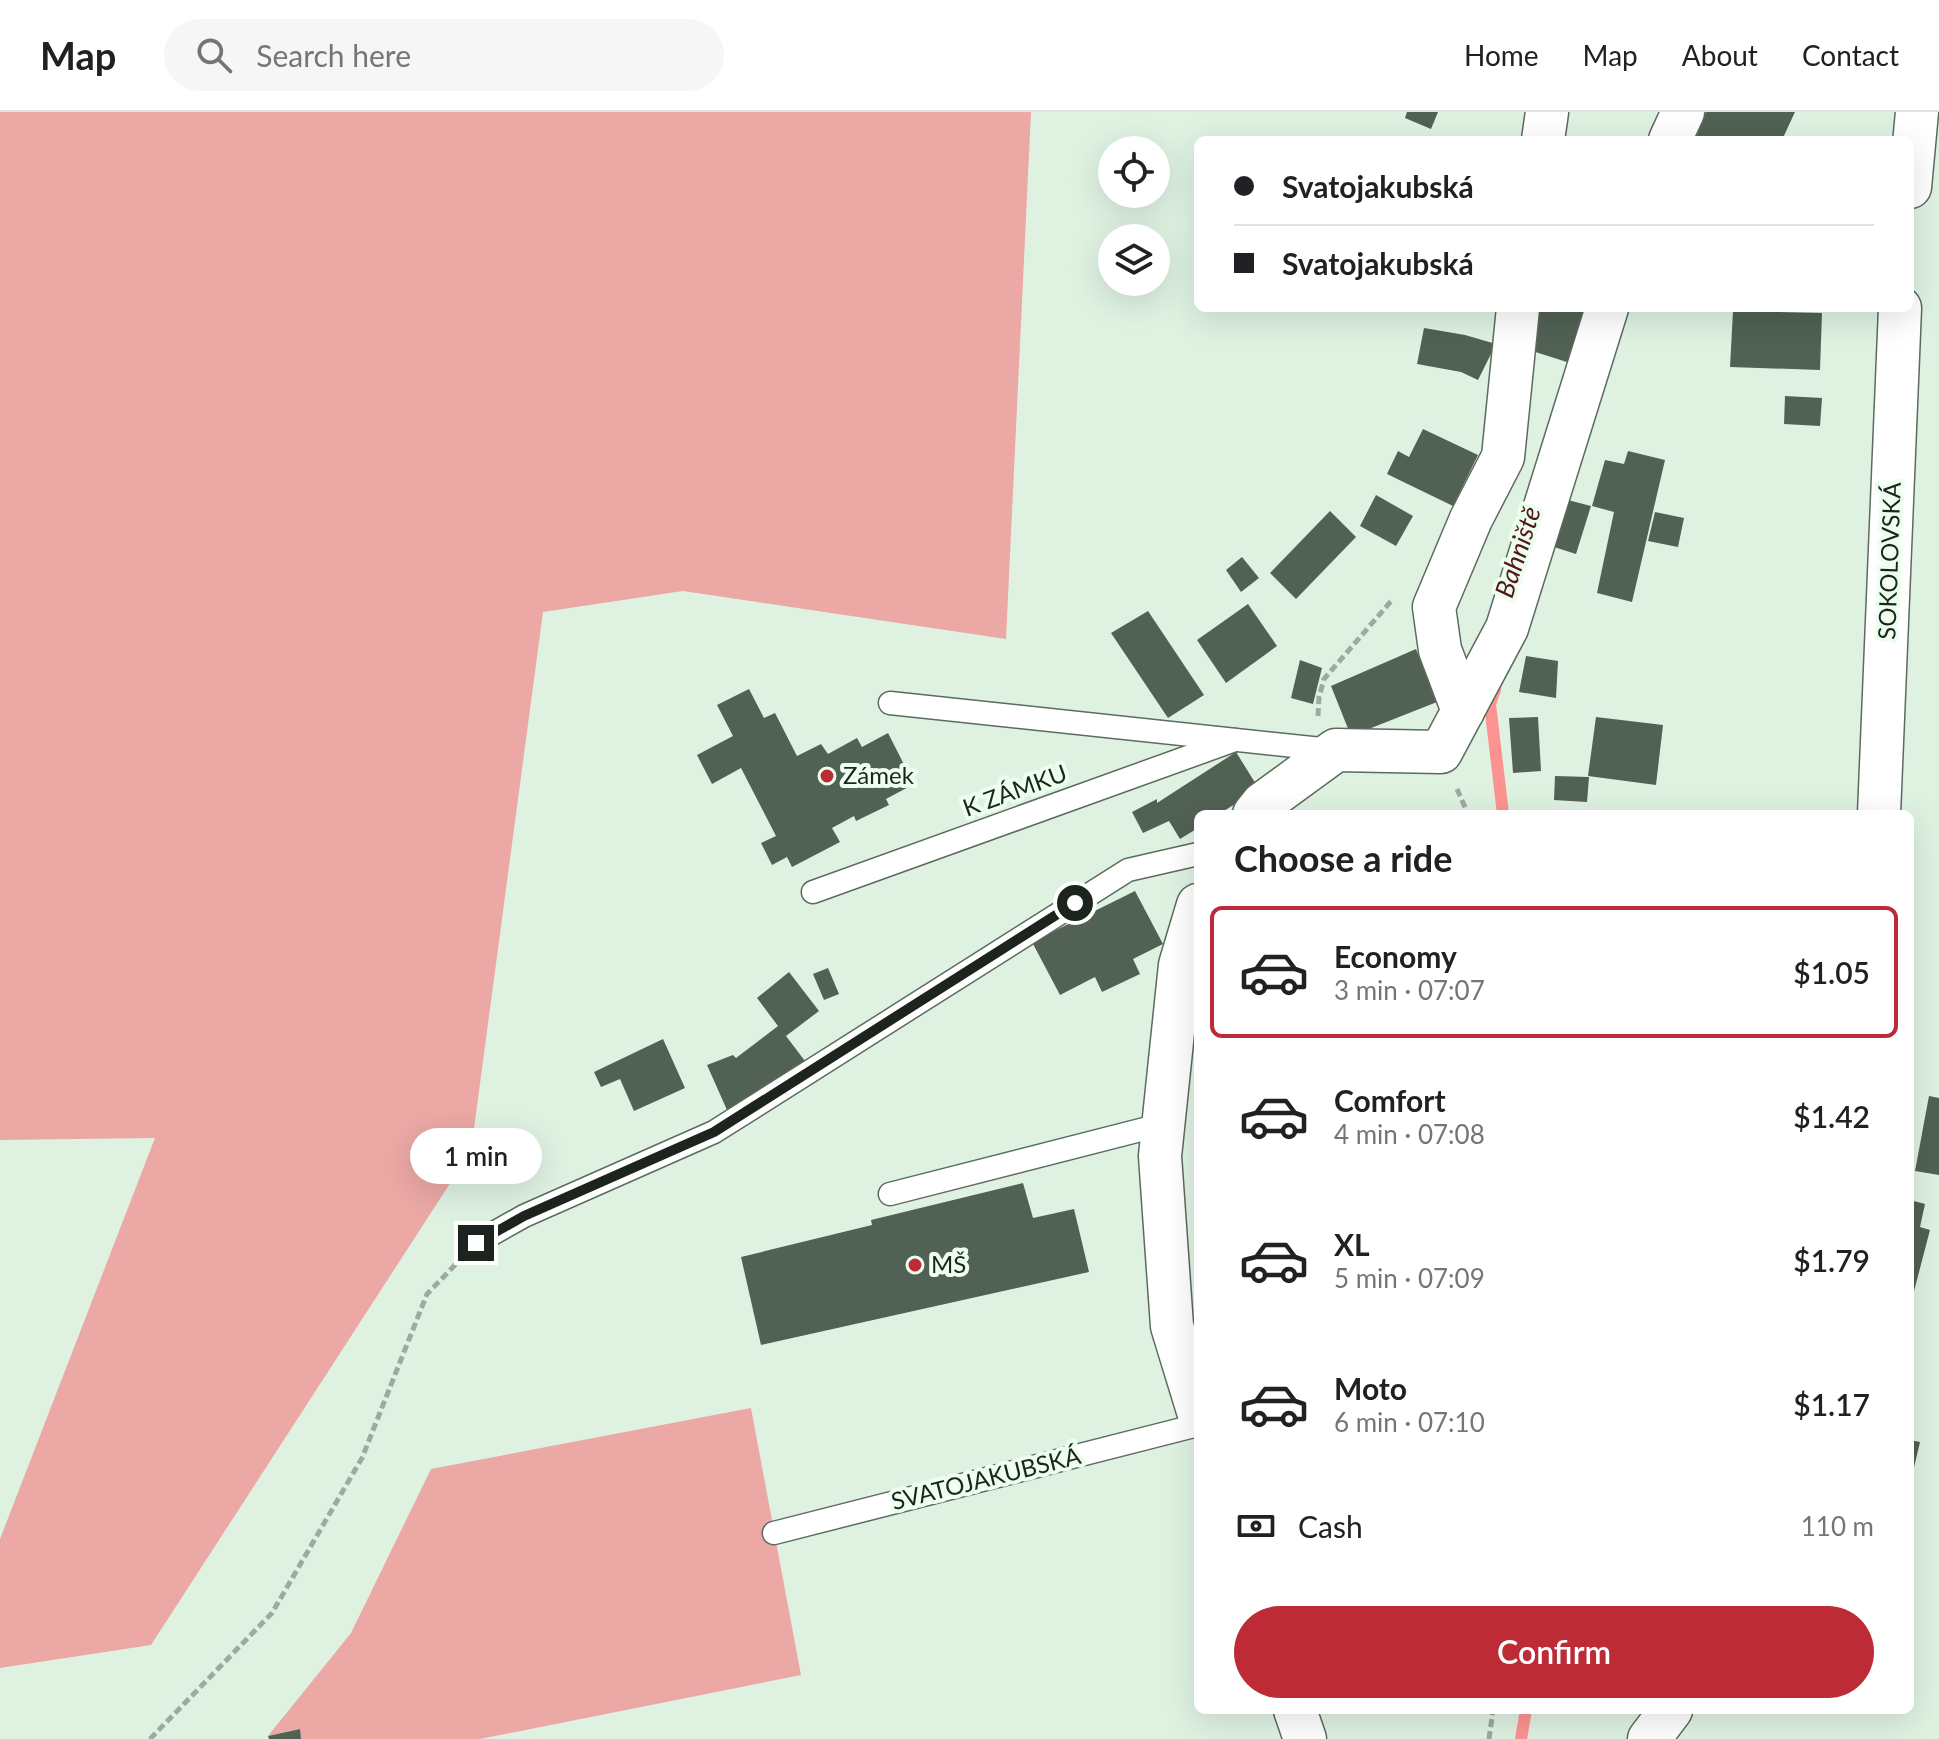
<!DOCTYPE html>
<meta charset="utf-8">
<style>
:root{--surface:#fff;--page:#f6f6f6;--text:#202124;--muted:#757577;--line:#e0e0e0;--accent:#bc2b36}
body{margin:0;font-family:Lato,sans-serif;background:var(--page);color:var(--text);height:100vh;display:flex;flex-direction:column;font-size:30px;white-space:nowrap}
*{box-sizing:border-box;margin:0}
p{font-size:26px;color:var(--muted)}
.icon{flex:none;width:44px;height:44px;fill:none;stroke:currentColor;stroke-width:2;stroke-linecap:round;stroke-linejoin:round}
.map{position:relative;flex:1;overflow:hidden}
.sheet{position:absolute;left:1194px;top:698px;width:720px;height:904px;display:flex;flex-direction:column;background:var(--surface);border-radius:12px;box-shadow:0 8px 32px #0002}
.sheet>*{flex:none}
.top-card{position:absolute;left:1194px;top:24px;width:720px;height:176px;border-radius:12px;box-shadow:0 8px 32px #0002;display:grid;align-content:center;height:176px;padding:0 40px;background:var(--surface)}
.controls{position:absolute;left:1098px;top:24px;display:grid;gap:16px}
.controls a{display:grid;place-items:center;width:72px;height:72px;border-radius:50%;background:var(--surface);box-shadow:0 8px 32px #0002;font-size:40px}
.end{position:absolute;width:36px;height:36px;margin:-18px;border:10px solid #1d241e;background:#fff;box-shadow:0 0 0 4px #fff}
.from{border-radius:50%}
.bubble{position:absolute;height:56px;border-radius:28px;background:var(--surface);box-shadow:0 8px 32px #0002;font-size:26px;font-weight:600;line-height:56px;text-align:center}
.top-card b{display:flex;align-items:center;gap:28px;height:76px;font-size:30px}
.top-card b+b{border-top:2px solid var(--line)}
.top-card i{width:20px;height:20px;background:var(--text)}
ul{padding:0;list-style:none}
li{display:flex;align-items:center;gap:24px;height:132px;margin:0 16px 12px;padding:0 24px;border:4px solid transparent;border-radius:12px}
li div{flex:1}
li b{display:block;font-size:30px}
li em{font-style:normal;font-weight:600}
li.active{border-color:var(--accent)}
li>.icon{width:72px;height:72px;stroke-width:1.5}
h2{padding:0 40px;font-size:36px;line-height:96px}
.pay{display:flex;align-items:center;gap:20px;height:88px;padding:0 40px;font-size:30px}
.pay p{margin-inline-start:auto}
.action{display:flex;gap:16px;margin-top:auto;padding:16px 40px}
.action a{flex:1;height:92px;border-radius:48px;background:var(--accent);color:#fff;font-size:32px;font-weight:600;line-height:92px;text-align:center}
header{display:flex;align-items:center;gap:48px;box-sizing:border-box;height:112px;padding:0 40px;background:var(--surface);border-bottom:2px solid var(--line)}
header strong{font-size:38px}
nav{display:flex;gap:44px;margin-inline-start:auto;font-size:28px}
.search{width:560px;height:72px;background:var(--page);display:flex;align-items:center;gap:20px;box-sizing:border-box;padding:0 28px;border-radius:44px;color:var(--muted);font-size:30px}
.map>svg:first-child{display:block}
.green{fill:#eba8a5}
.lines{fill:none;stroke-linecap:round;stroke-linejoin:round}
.stream{stroke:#fd9390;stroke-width:12}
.building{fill:#516154}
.service-casing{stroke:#5b6b5e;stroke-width:25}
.minor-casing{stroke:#5b6b5e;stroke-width:45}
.path{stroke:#9cab9e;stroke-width:5;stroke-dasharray:8 4;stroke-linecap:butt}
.service{stroke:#fff;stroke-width:22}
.minor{stroke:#fff;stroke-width:42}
.route{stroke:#1d241e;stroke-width:10}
.poi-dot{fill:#bc2b36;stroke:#ecffef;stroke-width:3}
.labels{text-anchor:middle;stroke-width:8;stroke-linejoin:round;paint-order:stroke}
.street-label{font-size:24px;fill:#1d241e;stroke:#ecffef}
.poi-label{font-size:24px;fill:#1d241e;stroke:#ecffef;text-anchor:start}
.water-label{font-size:26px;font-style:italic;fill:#551417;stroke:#ecffef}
</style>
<header>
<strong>Map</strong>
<div class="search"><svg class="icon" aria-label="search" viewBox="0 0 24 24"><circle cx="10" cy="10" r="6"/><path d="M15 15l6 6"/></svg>Search here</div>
<nav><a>Home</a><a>Map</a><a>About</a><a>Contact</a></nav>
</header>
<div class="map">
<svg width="1939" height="1627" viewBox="0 0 1939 1627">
<rect width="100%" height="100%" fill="#dff2e2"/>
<!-- green -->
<g class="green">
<polygon points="0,0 1031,0 1006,527 683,479 543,500 471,1039 151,1533 0,1556 0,1427 155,1026 0,1028"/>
<polygon points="751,1296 801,1563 480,1627 301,1627 299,1617 268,1624 351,1521 431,1357"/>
</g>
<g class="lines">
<!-- stream -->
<g class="stream">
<polyline points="1495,578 1490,592 1503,702"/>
<polyline points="1521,1627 1526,1598"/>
</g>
</g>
<!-- building -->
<g class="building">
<polygon points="1407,0 1438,0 1431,17 1405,6"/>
<polygon points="1706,0 1795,0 1782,28 1695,28"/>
<polygon points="1539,196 1587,196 1570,251 1526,237"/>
<polygon points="1733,199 1822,201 1820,258 1730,255"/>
<polygon points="1424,216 1465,223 1496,232 1478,268 1461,260 1417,252"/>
<polygon points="1785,284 1822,286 1820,314 1784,312"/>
<polygon points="1423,317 1478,343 1453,394 1387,362 1398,339 1409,345"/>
<polygon points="1628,339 1665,348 1632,490 1597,481 1614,400 1592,394 1605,348 1624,352"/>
<polygon points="1376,383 1413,404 1396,434 1360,414"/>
<polygon points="1568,388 1591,394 1576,442 1554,435"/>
<polygon points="1330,399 1356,425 1296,487 1270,461"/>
<polygon points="1655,400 1684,406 1678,435 1648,429"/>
<polygon points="1242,445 1259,466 1241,480 1226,458"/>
<polygon points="1248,492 1277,534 1226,571 1197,528"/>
<polygon points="1148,499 1204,583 1168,606 1111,521"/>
<polygon points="1416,537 1437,590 1351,624 1331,574"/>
<polygon points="1526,544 1558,549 1556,586 1519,580"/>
<polygon points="1300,548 1322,556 1313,592 1291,586"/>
<polygon points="749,577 764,606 775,601 797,644 821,632 828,642 857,626 862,635 888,621 914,672 886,687 889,693 856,709 854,704 832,716 840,730 792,755 787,745 772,753 761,731 776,724 741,656 712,672 697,643 733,624 717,593"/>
<polygon points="1538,605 1541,659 1513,661 1509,606"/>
<polygon points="1596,605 1663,613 1656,673 1588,664"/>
<polygon points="1236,640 1259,677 1219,702 1198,702 1198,716 1180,727 1169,709 1143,721 1132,700 1157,687 1157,691"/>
<polygon points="1555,664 1589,665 1587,690 1554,688"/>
<polygon points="1135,779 1163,832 1133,847 1140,862 1102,880 1095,865 1060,883 1032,830"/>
<polygon points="828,856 839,882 824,888 813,862"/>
<polygon points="789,860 819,899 786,924 805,949 762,982 727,998 707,953 733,943 736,946 778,914 757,886"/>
<polygon points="663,927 685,976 634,999 620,967 601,975 594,960"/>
<polygon points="1929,984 1939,986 1939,1063 1915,1059"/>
<polygon points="1023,1071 1033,1106 1074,1097 1089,1160 761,1233 741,1145 872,1113 871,1108"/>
<polygon points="1910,1088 1925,1092 1920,1115 1930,1118 1913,1183 1910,1182"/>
<polygon points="1910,1328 1920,1330 1911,1368 1910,1367"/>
<polygon points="300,1617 301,1627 269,1627 268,1624"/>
</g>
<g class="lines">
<defs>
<g id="service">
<polyline points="890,591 1331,638"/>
<polyline points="813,780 1235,628"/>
<polyline points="890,1082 1164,1012"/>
<polyline points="476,1131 524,1104 714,1020 1128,758 1198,742"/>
<polyline points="774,1421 1198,1313"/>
</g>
<g id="minor">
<polyline points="1543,28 1547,0"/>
<polyline points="1670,28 1683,0"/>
<polyline points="1910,75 1917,0"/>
<polyline points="1463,599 1440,538 1434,495 1471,407 1503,345 1518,196"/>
<polyline points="1254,702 1262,692 1336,638 1441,640 1507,516 1607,196"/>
<polyline points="1879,702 1900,196"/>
<polyline points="1198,793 1180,853 1160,1044 1172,1214 1198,1299"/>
<polyline points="1295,1598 1305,1627"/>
<polyline points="1649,1627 1671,1598"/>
</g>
</defs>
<!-- service casing -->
<use href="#service" class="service-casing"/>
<!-- minor casing -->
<use href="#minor" class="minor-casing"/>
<!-- path -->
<g class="path">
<polyline points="1318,604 1319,585 1324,567 1392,488"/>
<polyline points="1457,677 1468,702"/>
<polyline points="150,1627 272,1501 362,1346 427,1182 456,1152"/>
<polyline points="1489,1627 1493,1598"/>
</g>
<!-- service -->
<use href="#service" class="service"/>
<!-- minor -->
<use href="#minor" class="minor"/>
</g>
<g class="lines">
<!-- route -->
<polyline class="route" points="476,1131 524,1104 714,1020 1075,791"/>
</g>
<!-- markers -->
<g class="poi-dot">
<circle cx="827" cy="664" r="8"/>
<circle cx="915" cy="1153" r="8"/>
</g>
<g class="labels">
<!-- street labels -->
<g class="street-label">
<text transform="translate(1890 449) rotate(-88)" y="8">SOKOLOVSKÁ</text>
<text transform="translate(1015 679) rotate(-20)" y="8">K ZÁMKU</text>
<text transform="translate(986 1367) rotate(-14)" y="8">SVATOJAKUBSKÁ</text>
</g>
<!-- poi labels -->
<g class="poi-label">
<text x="843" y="672">Zámek</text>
<text x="931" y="1161">MŠ</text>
</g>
<!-- water labels -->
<g class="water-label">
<text transform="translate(1518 440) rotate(-72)" y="9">Bahniště</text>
</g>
</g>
</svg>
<div class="controls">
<a><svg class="icon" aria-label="locate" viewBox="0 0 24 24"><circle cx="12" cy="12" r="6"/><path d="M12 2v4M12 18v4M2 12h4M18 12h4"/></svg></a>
<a><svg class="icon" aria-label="layers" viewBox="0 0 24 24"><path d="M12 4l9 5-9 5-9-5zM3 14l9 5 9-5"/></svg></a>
</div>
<i class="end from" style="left:1075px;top:791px"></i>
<i class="end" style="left:476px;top:1131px"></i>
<div class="bubble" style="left:410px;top:1016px;width:132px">1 min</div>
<div class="top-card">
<b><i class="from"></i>Svatojakubská</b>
<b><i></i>Svatojakubská</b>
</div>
<section class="sheet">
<h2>Choose a ride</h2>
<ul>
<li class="active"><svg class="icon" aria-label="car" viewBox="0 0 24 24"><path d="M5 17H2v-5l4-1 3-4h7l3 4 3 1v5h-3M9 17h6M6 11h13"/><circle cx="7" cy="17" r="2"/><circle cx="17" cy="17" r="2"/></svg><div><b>Economy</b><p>3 min · 07:07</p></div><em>$1.05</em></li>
<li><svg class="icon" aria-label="car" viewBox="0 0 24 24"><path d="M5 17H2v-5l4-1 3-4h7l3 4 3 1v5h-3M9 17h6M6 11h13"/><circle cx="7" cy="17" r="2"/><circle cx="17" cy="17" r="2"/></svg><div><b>Comfort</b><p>4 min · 07:08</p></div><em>$1.42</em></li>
<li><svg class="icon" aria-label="car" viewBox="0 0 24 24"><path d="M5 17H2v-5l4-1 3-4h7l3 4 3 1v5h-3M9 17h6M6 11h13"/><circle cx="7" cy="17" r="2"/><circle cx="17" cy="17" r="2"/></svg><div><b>XL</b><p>5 min · 07:09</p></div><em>$1.79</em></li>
<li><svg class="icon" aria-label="car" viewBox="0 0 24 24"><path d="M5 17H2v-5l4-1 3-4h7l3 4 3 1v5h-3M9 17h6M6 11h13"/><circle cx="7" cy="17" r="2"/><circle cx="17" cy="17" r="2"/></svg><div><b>Moto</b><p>6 min · 07:10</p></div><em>$1.17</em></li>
</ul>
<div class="pay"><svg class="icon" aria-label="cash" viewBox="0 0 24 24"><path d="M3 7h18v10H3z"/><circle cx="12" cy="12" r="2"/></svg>Cash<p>110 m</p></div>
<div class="action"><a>Confirm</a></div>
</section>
</div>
